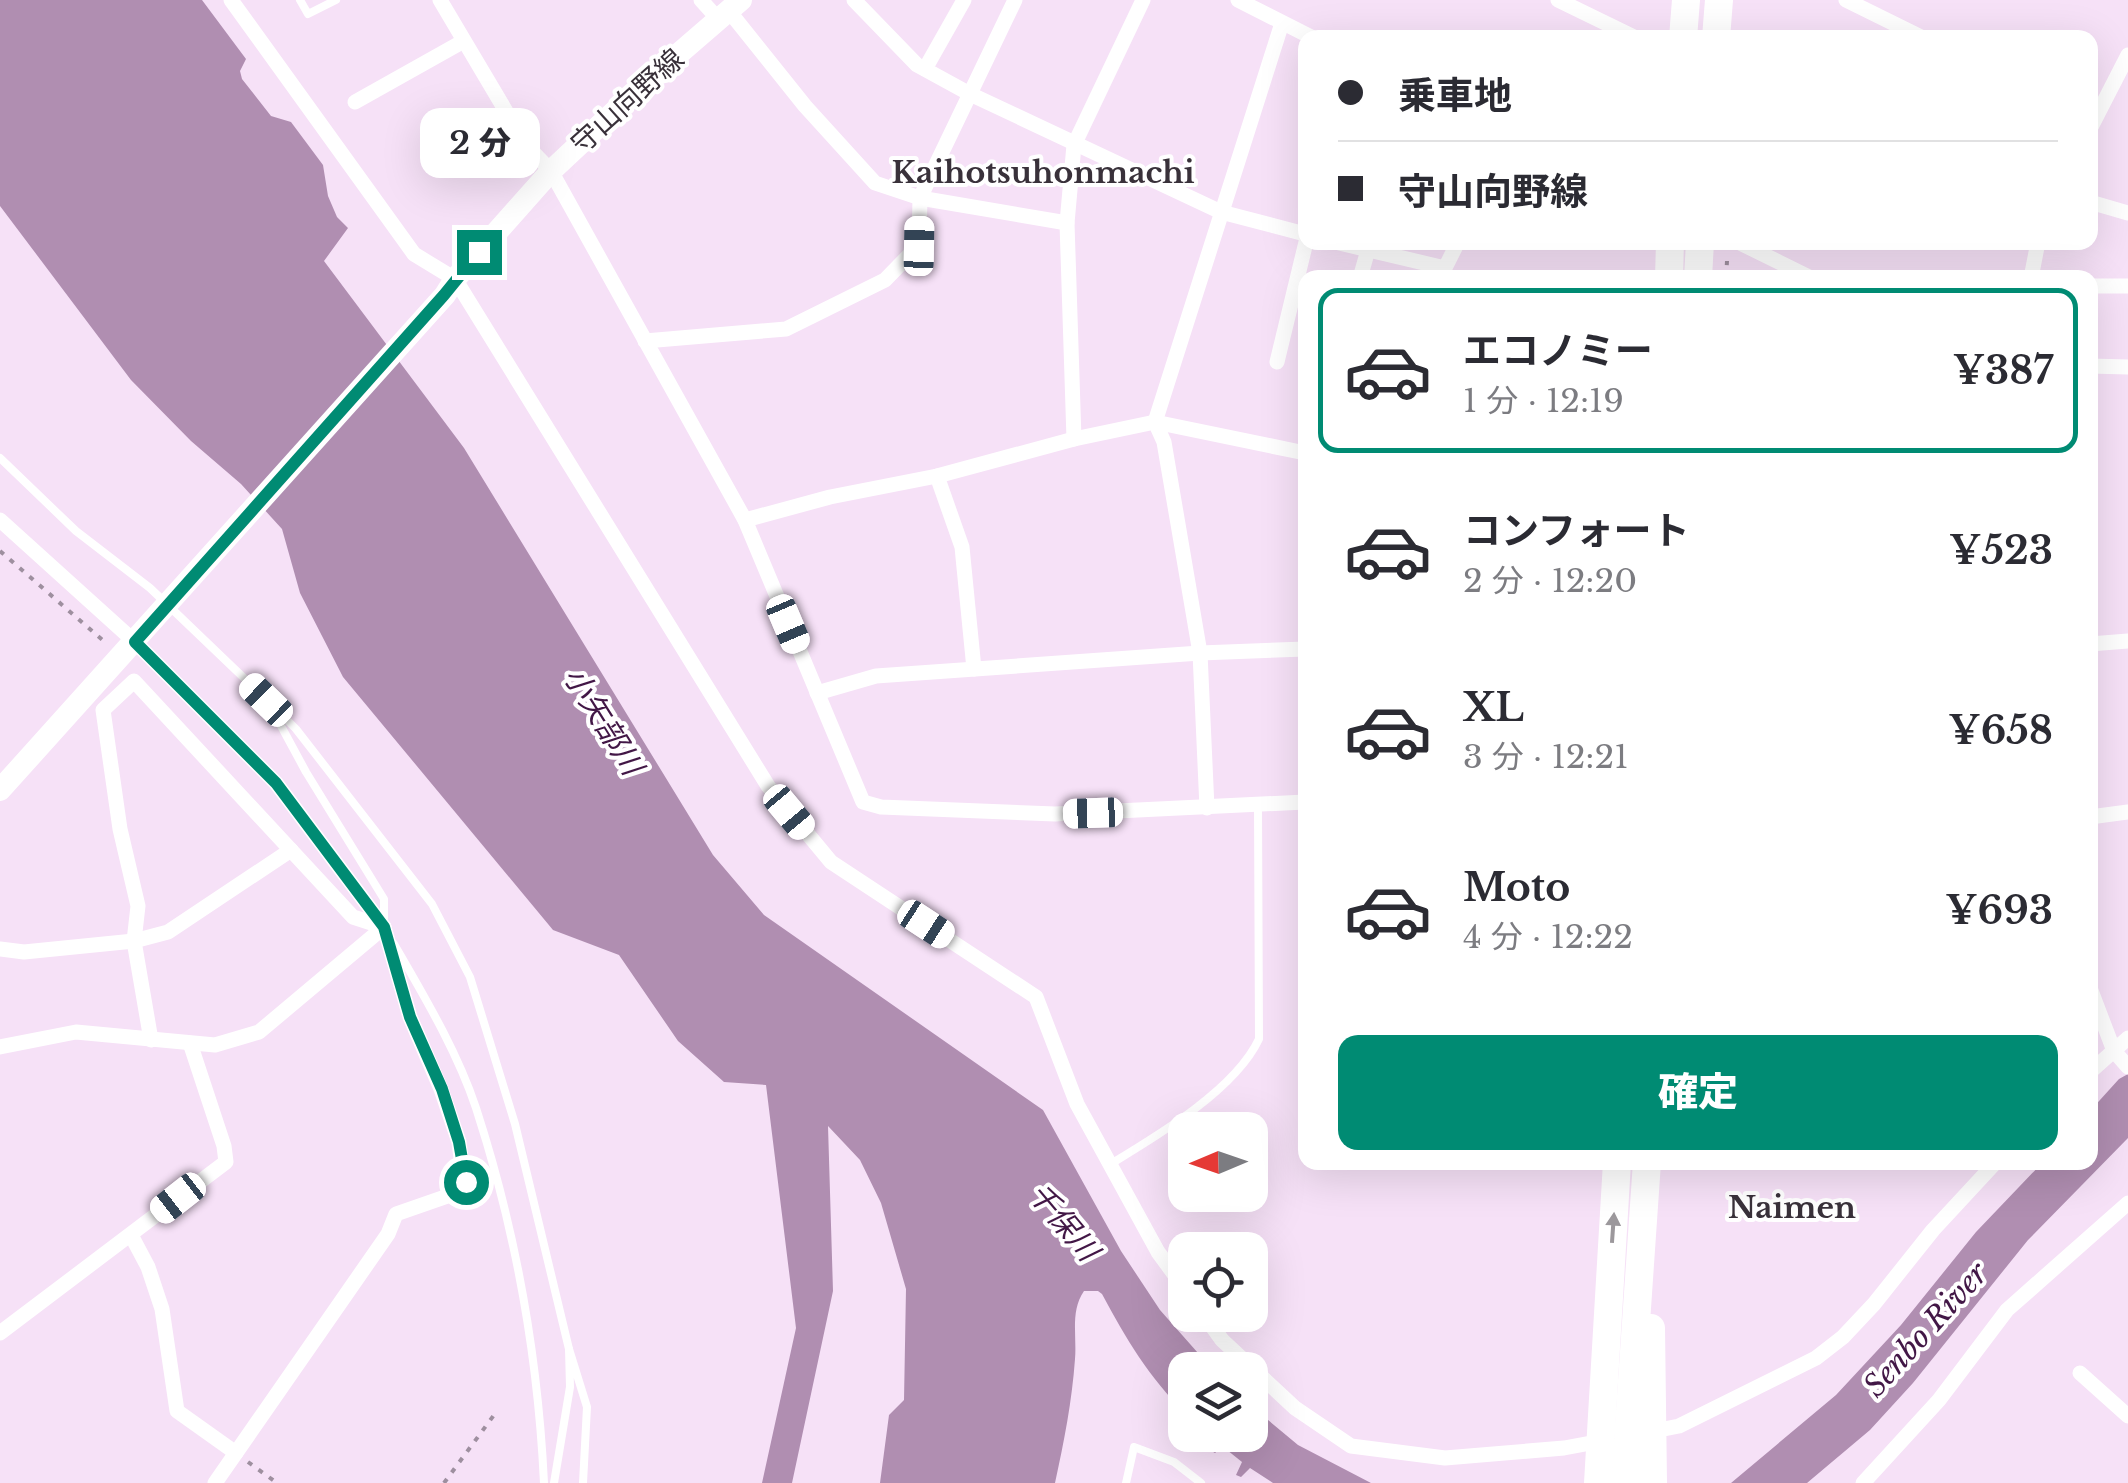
<!DOCTYPE html>
<html lang="ja">
<meta charset="utf-8">
<style>
:root{--surface:#fff;--page:#f2f2f3;--text:#2b2b33;--muted:#7c7c81;--line:#e1e1e2;--accent:#008b73}
body{margin:0;font-family:"Libre Baskerville","Noto Sans JP",serif;background:var(--page);color:var(--text);height:100vh;display:flex;flex-direction:column;font-size:38px;white-space:nowrap}
*{box-sizing:border-box;margin:0}
p{font-size:32px;color:var(--muted)}
.icon{flex:none;width:55px;height:55px;fill:none;stroke:currentColor;stroke-width:2;stroke-linecap:round;stroke-linejoin:round}
.map{position:relative;flex:1;overflow:hidden}
.details{position:absolute;left:1298px;top:270px;width:800px;height:900px;display:flex;flex-direction:column;background:var(--surface);border-radius:20px;box-shadow:0 10px 40px #0002}
.details>*{flex:none}
.top-card{position:absolute;left:1298px;top:30px;width:800px;height:220px;border-radius:20px;box-shadow:0 10px 40px #0002;display:grid;align-content:center;height:220px;padding:0 40px;background:var(--surface)}
.needle{width:65px;rotate:268deg}
.fabs{position:absolute;left:1168px;top:1112px;display:grid;gap:20px}
.fabs a{display:grid;place-items:center;width:100px;height:100px;border-radius:20px;background:var(--surface);box-shadow:0 10px 40px #0002;font-size:50px}
.end{position:absolute;width:45px;height:45px;margin:-22px;border:12px solid #008b73;background:#fff;box-shadow:0 0 0 5px #fff}
.from{border-radius:50%}
.bubble{position:absolute;height:70px;border-radius:20px;background:var(--surface);box-shadow:0 10px 40px #0002;font-size:32px;font-weight:800;line-height:70px;text-align:center}
.car{position:absolute;width:30px;height:60px;margin:-30px -15px;border-radius:12px;box-shadow:0 0 8px 2px #0007;background:linear-gradient(#fff 24%,#345 0 40%,#fff 0 76%,#345 0 86%,#fff 0)}
.top-card b{display:flex;align-items:center;gap:35px;height:95px;font-size:38px}
.top-card b+b{border-top:2px solid var(--line)}
.top-card i{width:25px;height:25px;background:var(--text)}
ul{padding:18px 0 0;list-style:none}
li{display:flex;align-items:center;gap:30px;height:165px;margin:0 20px 15px;padding:0 20px;border:5px solid transparent;border-radius:20px}
li div{flex:1}
li b{display:block;font-size:38px}
li em{font-style:normal;font-weight:800}
li.selected{border-color:var(--accent)}
li>.icon{width:90px;height:90px;stroke-width:1.5}
.button{display:flex;gap:20px;margin-top:auto;padding:20px 40px}
.button a{flex:1;height:115px;border-radius:20px;background:var(--accent);color:#fff;font-size:40px;font-weight:800;line-height:115px;text-align:center}
.map>svg:first-child{display:block}
.water{fill:#b08eb1}
.lines{fill:none;stroke-linecap:round;stroke-linejoin:round}
.path{stroke:#9e8f9f;stroke-width:4;stroke-dasharray:5 8;stroke-linecap:butt}
.service{stroke:#fff;stroke-width:8}
.minor{stroke:#fff;stroke-width:15}
.secondary{stroke:#fff;stroke-width:22}
.trunk{stroke:#fff;stroke-width:28}
.oneway{fill:#9c989c}
.route{stroke:#008b73;stroke-width:12}
.labels{text-anchor:middle;stroke-width:8;stroke-linejoin:round;paint-order:stroke}
.street-label{font-size:28px;fill:#39313a;stroke:#fff}
.neighbourhood-label{font-size:30px;font-weight:bold;fill:#39313a;stroke:#fff}
.water-label{font-size:30px;font-style:italic;fill:#421746;stroke:#fff}
</style>
<div class="map">
<svg width="2128" height="1483" viewBox="0 0 2128 1483">
<rect width="100%" height="100%" fill="#f6e1f7"/>
<!-- water -->
<g class="water">
<path d="M0,0H202L246,59L240,71L242,79L271,116L291,122L323,165L328,196L337,217L348,228L324,261L464,448L713,855L764,915L1043,1110L1121,1251L1160,1310L1213,1370H1185V1413C1149,1377 1126,1339 1102,1294L1098,1291H1084C1070,1311 1077,1336 1075,1359C1072,1401 1064,1442 1055,1483H880L889,1415L904,1400L906,1289L881,1203L860,1160L828,1126L833,1291L792,1483H762L796,1328L766,1085L724,1082L678,1041L619,955L553,930L343,677L300,593L282,529L241,484L191,441L131,380L0,206Z"/>
<polygon points="2128,1074 2128,1138 2028,1240 1913,1383 1870,1430 1807,1483 1731,1483 1836,1395 1901,1325 1976,1232 2042,1163 2090,1162 2090,1111 2119,1079"/>
<polygon points="1250,1405 1298,1445 1371,1483 1273,1483 1250,1468 1241,1477 1236,1475 1242,1462 1222,1446 1215,1453 1208,1449 1213,1440 1208,1435 1250,1435"/>
</g>
<g class="lines">
<!-- path -->
<g class="path">
<polyline points="1726,278 1727,261"/>
<polyline points="0,551 106,643"/>
<polyline points="248,1462 277,1483"/>
<polyline points="444,1483 494,1415"/>
</g>
<!-- service -->
<g class="service">
<polyline points="300,0 308,14 336,0"/>
<polyline points="0,458 76,531 150,588 267,700"/>
<polyline points="384,923 384,899 306,772 267,700 296,729 432,904 470,977 515,1124 569,1349"/>
<path d="M394,944C424,996 457,1051 476,1108C515,1228 538,1358 544,1483"/>
<path d="M1109,1165C1157,1136 1235,1090 1259,1039L1258,806"/>
<polyline points="554,1483 570,1387 569,1349 587,1407 583,1483"/>
<polyline points="1126,1483 1134,1447 1174,1462 1201,1483"/>
</g>
<!-- minor -->
<g class="minor">
<polyline points="231,0 414,254 455,279 768,786 831,862 1036,997 1077,1104 1158,1252 1185,1289"/>
<polyline points="440,0 526,145 551,171 745,520 863,802 881,807 1055,814 1305,802"/>
<polyline points="701,0 719,20"/>
<polyline points="854,0 917,65 970,94 1221,212 1305,234"/>
<polyline points="1238,0 1313,38"/>
<polyline points="1558,0 1636,38"/>
<polyline points="1846,0 1923,38"/>
<polyline points="729,11 805,106 875,183 920,198 1067,223"/>
<polyline points="925,69 964,0"/>
<polyline points="355,102 462,42"/>
<polyline points="2090,129 2128,55"/>
<polyline points="2090,202 2128,213"/>
<polyline points="1335,242 1445,268 1458,242"/>
<polyline points="1738,242 1811,278"/>
<polyline points="1360,278 1370,243"/>
<polyline points="2031,278 2038,242"/>
<polyline points="2090,286 2128,286"/>
<polyline points="645,341 786,329 885,280 919,245 920,198 1015,0"/>
<polyline points="1277,362 1306,242"/>
<polyline points="2090,366 2128,367"/>
<polyline points="1074,439 1067,223 1074,145 1143,0"/>
<polyline points="937,476 962,547 974,669"/>
<polyline points="0,520 135,642 276,783 384,927 410,1017 441,1089 459,1142 465,1190 396,1214 388,1234 215,1483"/>
<polyline points="745,520 830,497 937,476 1074,439 1155,422 1305,453"/>
<polyline points="2090,644 2128,641"/>
<polyline points="817,693 876,676 1200,653 1305,649"/>
<polyline points="1207,808 1200,653 1164,442 1155,422 1282,23"/>
<polyline points="2090,817 2128,812"/>
<polyline points="0,949 24,952 134,941 168,932 291,850"/>
<polyline points="2090,988 2114,1051 2128,1067"/>
<polyline points="151,1040 134,941 138,906 120,829 103,710 134,681 353,917 384,927"/>
<polyline points="0,1047 76,1032 215,1045 259,1032 384,927"/>
<polyline points="2090,1072 2128,1038"/>
<polyline points="131,1235 148,1267 162,1309 177,1411 236,1453"/>
<polyline points="1204,1315 1222,1340 1295,1408 1351,1446 1445,1458 1564,1448 1607,1440"/>
<polyline points="0,1333 226,1162 224,1146 190,1043"/>
<polyline points="2080,1373 2128,1416"/>
<polyline points="1649,1432 1679,1426 1816,1358 1843,1337 1874,1304 1933,1230 1996,1162"/>
<polyline points="1863,1483 1939,1400 2007,1310 2128,1203"/>
</g>
<!-- secondary -->
<polyline class="secondary" points="0,790 445,295 455,279 551,171 646,82 741,0"/>
<!-- trunk -->
<g class="trunk">
<polyline points="1683,38 1686,0"/>
<polyline points="1716,38 1719,0"/>
<polyline points="1669,278 1670,242"/>
<polyline points="1698,278 1700,242"/>
<polyline points="1651,1328 1653,1483"/>
<polyline points="1598,1483 1617,1162"/>
<polyline points="1625,1483 1647,1162"/>
</g>
</g>
<!-- one-way arrows -->
<defs><path id="oneway-solid" d="M-6-.8H1V-3.2L6.5 0L1 3.2V.8H-6Z" transform="scale(2.5)"/></defs>
<use class="oneway" href="#oneway-solid" transform="translate(1613 1228) rotate(-86)"/>
<g class="lines">
<!-- route -->
<polyline class="route" points="466,1182 459,1142 442,1089 410,1017 384,927 276,783 135,642 444,295 479,252"/>
</g>
<g class="labels">
<!-- street labels -->
<g class="street-label">
<text transform="translate(627 101) rotate(-42)" y="10">守山向野線</text>
</g>
<!-- neighbourhood labels -->
<g class="neighbourhood-label">
<text x="1043" y="183">Kaihotsuhonmachi</text>
<text x="1792" y="1218">Naimen</text>
</g>
<!-- water labels -->
<g class="water-label">
<text transform="translate(603 721) rotate(58)" y="10">小矢部川</text>
<text transform="translate(1063 1222) rotate(50)" y="10">千保川</text>
<text transform="translate(1926 1330) rotate(-48)" y="10">Senbo River</text>
</g>
</g>
</svg>
<div class="fabs">
<a><svg class="needle" viewBox="-14 -14 28 28"><path d="M0-13l5 13h-10z" fill="#e53935"/><path d="M0 13l5-13h-10z" fill="#7c7c81"/></svg></a>
<a><svg class="icon" aria-label="locate" viewBox="0 0 24 24"><circle cx="12" cy="12" r="6"/><path d="M12 2v4M12 18v4M2 12h4M18 12h4"/></svg></a>
<a><svg class="icon" aria-label="layers" viewBox="0 0 24 24"><path d="M12 4l9 5-9 5-9-5zM3 14l9 5 9-5"/></svg></a>
</div>
<i class="end from" style="left:466px;top:1182px"></i>
<i class="end" style="left:479px;top:252px"></i>
<div class="bubble" style="left:420px;top:108px;width:120px">2 分</div>
<i class="car" style="left:919px;top:246px;rotate:1deg"></i>
<i class="car" style="left:788px;top:624px;rotate:157deg"></i>
<i class="car" style="left:266px;top:700px;rotate:314deg"></i>
<i class="car" style="left:789px;top:812px;rotate:140deg"></i>
<i class="car" style="left:1093px;top:813px;rotate:268deg"></i>
<i class="car" style="left:926px;top:924px;rotate:123deg"></i>
<i class="car" style="left:178px;top:1198px;rotate:232deg"></i>
<div class="top-card">
<b><i class="from"></i>乗車地</b>
<b><i></i>守山向野線</b>
</div>
<section class="details">
<ul>
<li class="selected"><svg class="icon" aria-label="car" viewBox="0 0 24 24"><path d="M5 17H2v-5l4-1 3-4h7l3 4 3 1v5h-3M9 17h6M6 11h13"/><circle cx="7" cy="17" r="2"/><circle cx="17" cy="17" r="2"/></svg><div><b>エコノミー</b><p>1 分 · 12:19</p></div><em>¥387</em></li>
<li><svg class="icon" aria-label="car" viewBox="0 0 24 24"><path d="M5 17H2v-5l4-1 3-4h7l3 4 3 1v5h-3M9 17h6M6 11h13"/><circle cx="7" cy="17" r="2"/><circle cx="17" cy="17" r="2"/></svg><div><b>コンフォート</b><p>2 分 · 12:20</p></div><em>¥523</em></li>
<li><svg class="icon" aria-label="car" viewBox="0 0 24 24"><path d="M5 17H2v-5l4-1 3-4h7l3 4 3 1v5h-3M9 17h6M6 11h13"/><circle cx="7" cy="17" r="2"/><circle cx="17" cy="17" r="2"/></svg><div><b>XL</b><p>3 分 · 12:21</p></div><em>¥658</em></li>
<li><svg class="icon" aria-label="car" viewBox="0 0 24 24"><path d="M5 17H2v-5l4-1 3-4h7l3 4 3 1v5h-3M9 17h6M6 11h13"/><circle cx="7" cy="17" r="2"/><circle cx="17" cy="17" r="2"/></svg><div><b>Moto</b><p>4 分 · 12:22</p></div><em>¥693</em></li>
</ul>
<div class="button"><a>確定</a></div>
</section>
</div>
